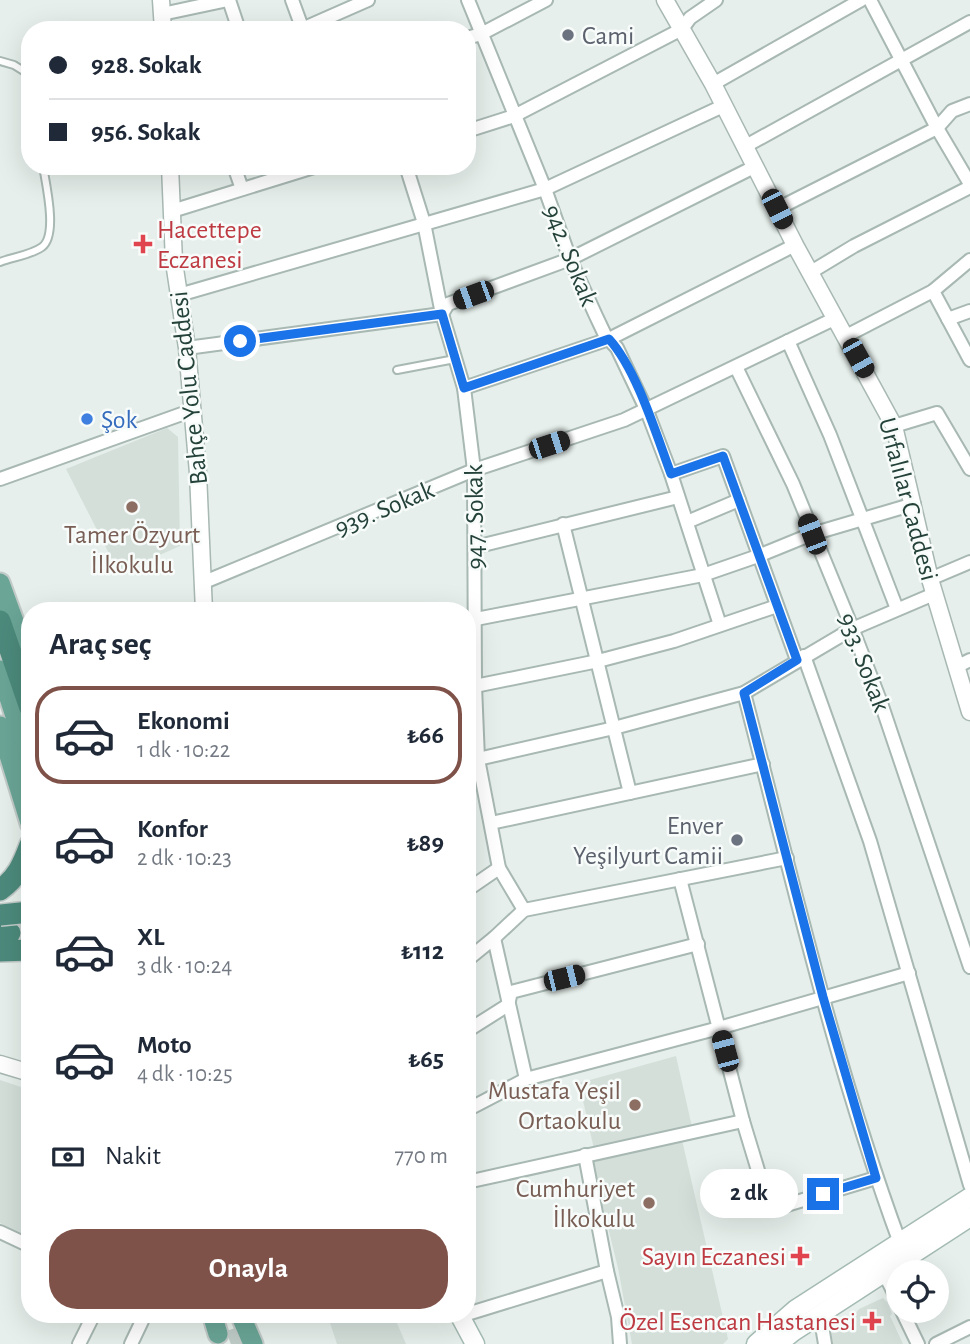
<!DOCTYPE html>
<html lang="tr">
<meta charset="utf-8">
<style>
:root{--surface:#fff;--page:#f6f6f7;--text:#1f2937;--muted:#747a83;--line:#e0e1e3;--accent:#7f5249}
body{margin:0;font-family:"Alegreya Sans",sans-serif;background:var(--page);color:var(--text);height:100vh;display:flex;flex-direction:column;font-size:26px;white-space:nowrap}
*{box-sizing:border-box;margin:0}
p{font-size:23px;color:var(--muted)}
.icon{flex:none;width:38px;height:38px;fill:none;stroke:currentColor;stroke-width:2;stroke-linecap:round;stroke-linejoin:round}
.map{position:relative;flex:1;overflow:hidden}
.side{position:absolute;left:21px;top:602px;width:455px;height:721px;display:flex;flex-direction:column;background:var(--surface);border-radius:28px;box-shadow:0 7px 28px #0002}
.side>*{flex:none}
.hud{position:absolute;left:21px;top:21px;width:455px;height:154px;border-radius:28px;box-shadow:0 7px 28px #0002;display:grid;align-content:center;height:154px;padding:0 28px;background:var(--surface)}
.controls{position:absolute;left:886px;top:1260px;display:grid;gap:14px}
.controls a{display:grid;place-items:center;width:63px;height:63px;border-radius:50%;background:var(--surface);box-shadow:0 7px 28px #0002;font-size:35px}
.end{position:absolute;width:32px;height:32px;margin:-16px;border:9px solid #1a73e8;background:#fff;box-shadow:0 0 0 4px #fff}
.from{border-radius:50%}
.bubble{position:absolute;height:49px;border-radius:24px;background:var(--surface);box-shadow:0 7px 28px #0002;font-size:23px;font-weight:700;line-height:49px;text-align:center}
.car{position:absolute;width:21px;height:42px;margin:-21px -10px;border-radius:9px;box-shadow:0 0 5px 2px #0007;background:linear-gradient(#222 24%,#8ab4d8 0 40%,#222 0 76%,#8ab4d8 0 86%,#222 0)}
.hud b{display:flex;align-items:center;gap:24px;height:66px;font-size:26px}
.hud b+b{border-top:2px solid var(--line)}
.hud i{width:18px;height:18px;background:var(--text)}
ul{padding:0;list-style:none}
li{display:flex;align-items:center;gap:21px;height:98px;margin:0 14px 10px;padding:0 14px;border:4px solid transparent;border-radius:28px}
li div{flex:1}
li b{display:block;font-size:26px}
li em{font-style:normal;font-weight:700}
li.on{border-color:var(--accent)}
li>.icon{width:63px;height:63px;stroke-width:1.5}
h2{padding:0 28px;font-size:32px;line-height:84px}
.pay{display:flex;align-items:center;gap:18px;height:77px;padding:0 28px;font-size:26px}
.pay p{margin-inline-start:auto}
.action{display:flex;gap:14px;margin-top:auto;padding:14px 28px}
.action a{flex:1;height:80px;border-radius:28px;background:var(--accent);color:#fff;font-size:28px;font-weight:700;line-height:80px;text-align:center}
.map>svg:first-child{display:block}
.built{fill:#d4dfda}
.lines{fill:none;stroke-linecap:round;stroke-linejoin:round}
.primary-tunnel{stroke:#bfccc8;stroke-width:19;stroke-dasharray:19 10;stroke-linecap:butt}
.trunk-tunnel{stroke:#bfccc8;stroke-width:21;stroke-dasharray:21 10;stroke-linecap:butt}
.service-casing{stroke:#a8b8b2;stroke-width:10}
.minor-casing{stroke:#a8b8b2;stroke-width:16}
.tertiary-casing{stroke:#a8b8b2;stroke-width:19}
.secondary-casing{stroke:#a4bbb3;stroke-width:21}
.primary-casing{stroke:#c2cac8;stroke-width:23}
.trunk-casing{stroke:#c2cac8;stroke-width:24}
.service{stroke:#fff;stroke-width:6}
.minor{stroke:#fff;stroke-width:12}
.tertiary{stroke:#fff;stroke-width:16}
.secondary{stroke:#fff;stroke-width:18}
.primary{stroke:#6aa596;stroke-width:19}
.trunk{stroke:#4c8a7c;stroke-width:21}
.trunk-bridge-casing{stroke:#c2cac8;stroke-width:24;stroke-linecap:butt}
.trunk-bridge{stroke:#4c8a7c;stroke-width:21}
.route{stroke:#1a73e8;stroke-width:9}
.worship-dot{fill:#6b7280;stroke:#f7fbf9;stroke-width:2.5}
.health-dot{fill:#e0444e;stroke:#f7fbf9;stroke-width:2.5}
.shop-dot{fill:#3f7fe0;stroke:#f7fbf9;stroke-width:2.5}
.education-dot{fill:#8d6e63;stroke:#f7fbf9;stroke-width:2.5}
.labels{text-anchor:middle;stroke-width:5;stroke-linejoin:round;paint-order:stroke}
.worship-label{font-size:26px;fill:#5b616d;stroke:#f7fbf9;text-anchor:start}
.health-label{font-size:26px;fill:#be3a42;stroke:#f7fbf9;text-anchor:end}
.street-label{font-size:26px;fill:#24423a;stroke:#f7fbf9}
.shop-label{font-size:26px;fill:#366cbe;stroke:#f7fbf9;text-anchor:start}
.education-label{font-size:26px;fill:#785e54;stroke:#f7fbf9;text-anchor:end}
</style>
<div class="map">
<svg width="970" height="1344" viewBox="0 0 970 1344">
<rect width="100%" height="100%" fill="#e6efeb"/>
<!-- built -->
<g class="built">
<polygon points="167,428 178,437 180,546 119,573 66,469"/>
<polygon points="676,1056 692,1127 594,1149 579,1083"/>
<polygon points="0,1080 30,1090 30,1225 25,1235 0,1223"/>
<polygon points="682,1140 728,1339 723,1344 632,1344 618,1268 592,1162"/>
<polygon points="883,1298 888,1303 892,1314 890,1316 903,1344 833,1344 831,1333 838,1332 837,1328 851,1320 859,1309"/>
<polygon points="327,1314 393,1314 406,1344 337,1344"/>
</g>
<g class="lines">
<!-- primary-tunnel -->
<polyline class="primary-tunnel" points="235,1328 241,1344"/>
<!-- trunk-tunnel -->
<polyline class="trunk-tunnel" points="10,933 30,926"/>
<defs>
<g id="service">
<polyline points="0,61 14,65 30,75"/>
<path d="M0,262C13,257 31,255 42,247C58,235 46,185 43,166"/>
<polyline points="397,370 455,359"/>
</g>
<g id="minor">
<polyline points="229,0 239,30"/>
<polyline points="292,0 303,30"/>
<polyline points="468,0 545,189 570,259 596,316 605,335 617,348 647,411 671,474 720,625"/>
<polyline points="870,0 937,128 970,184"/>
<polyline points="162,14 228,0"/>
<polyline points="302,29 368,0"/>
<polyline points="467,38 481,34 546,0"/>
<polyline points="713,84 861,0"/>
<polyline points="467,131 514,116 682,29 690,18 716,0"/>
<polyline points="744,147 970,22"/>
<polyline points="234,166 242,189"/>
<polyline points="406,166 424,223 442,314 464,388 474,470 475,686 478,759 499,868 524,910"/>
<polyline points="777,209 937,128 952,111 970,104"/>
<polyline points="172,211 317,166"/>
<polyline points="811,272 854,246 970,187"/>
<polyline points="933,291 970,360"/>
<polyline points="179,295 545,189 723,106"/>
<polyline points="948,319 970,311"/>
<polyline points="846,336 933,291 970,260"/>
<polyline points="788,341 830,435 897,609"/>
<polyline points="187,348 442,314 448,304 570,259 754,167"/>
<polyline points="736,367 793,484 851,625 881,703 970,967"/>
<polyline points="464,388 609,339 795,245"/>
<polyline points="894,426 937,413 970,469"/>
<polyline points="671,474 723,456 797,660"/>
<polyline points="0,479 193,410"/>
<polyline points="687,522 739,500"/>
<polyline points="563,524 630,793"/>
<polyline points="475,547 678,497"/>
<polyline points="930,579 970,562"/>
<polyline points="202,583 474,470 624,420 836,318"/>
<polyline points="476,619 703,575 758,556 812,534 914,504"/>
<polyline points="804,656 870,841 970,1185"/>
<polyline points="956,667 970,660"/>
<polyline points="475,686 598,661 674,641 777,606"/>
<path d="M744,693C792,877 834,1064 900,1243"/>
<polyline points="478,759 614,728 744,693 852,629 934,594"/>
<polyline points="491,823 763,764"/>
<polyline points="680,879 743,1121 770,1210 876,1178"/>
<polyline points="467,890 499,868"/>
<polyline points="494,938 526,1079"/>
<polyline points="467,960 494,938 524,910 787,858"/>
<polyline points="467,1031 508,1005 511,992 698,944"/>
<polyline points="467,1110 526,1079 719,1028 909,973"/>
<polyline points="585,1155 607,1271 618,1317 620,1344"/>
<polyline points="467,1182 743,1121"/>
<polyline points="0,1232 30,1246"/>
<polyline points="884,1273 898,1301"/>
<polyline points="902,1311 918,1344"/>
<polyline points="467,1314 607,1271"/>
<polyline points="820,1314 825,1344"/>
<polyline points="79,1344 94,1314"/>
<polyline points="131,1344 142,1321 140,1314"/>
<polyline points="936,1344 970,1327"/>
</g>
<g id="tertiary">
<polyline points="161,0 163,30"/>
<polyline points="665,0 713,84 795,245 894,426 930,579 970,712"/>
<polyline points="170,166 174,262 187,348 198,473 204,611"/>
<polyline points="0,1064 30,1073"/>
</g>
<g id="secondary">
<polyline points="459,1314 475,1344"/>
<polyline points="756,1344 796,1309 970,1197"/>
<polyline points="778,1344 793,1332 970,1217"/>
</g>
<g id="primary">
<polyline points="0,583 30,665"/>
<polyline points="0,670 30,762"/>
<polyline points="0,726 30,823"/>
<polyline points="212,1314 218,1334"/>
<polyline points="240,1314 253,1344"/>
</g>
<g id="trunk">
<polyline points="0,621 30,708"/>
<path d="M0,890C17,878 23,864 30,845"/>
<polyline points="0,934 10,933"/>
<polyline points="0,951 30,950"/>
</g>
</defs>
<!-- service casing -->
<use href="#service" class="service-casing"/>
<!-- minor casing -->
<use href="#minor" class="minor-casing"/>
<!-- tertiary casing -->
<use href="#tertiary" class="tertiary-casing"/>
<!-- secondary casing -->
<use href="#secondary" class="secondary-casing"/>
<!-- primary casing -->
<use href="#primary" class="primary-casing"/>
<!-- trunk casing -->
<use href="#trunk" class="trunk-casing"/>
<!-- service -->
<use href="#service" class="service"/>
<!-- minor -->
<use href="#minor" class="minor"/>
<!-- tertiary -->
<use href="#tertiary" class="tertiary"/>
<!-- secondary -->
<use href="#secondary" class="secondary"/>
<!-- primary -->
<use href="#primary" class="primary"/>
<!-- trunk -->
<use href="#trunk" class="trunk"/>
<defs>
<polyline id="trunk-bridge" points="0,915 30,912"/>
</defs>
<!-- trunk-bridge casing -->
<use href="#trunk-bridge" class="trunk-bridge-casing"/>
<!-- trunk-bridge -->
<use href="#trunk-bridge" class="trunk-bridge"/>
</g>
<g class="lines">
<!-- route -->
<path class="route" d="M240,341L442,314L464,388L609,339C637,370 656,434 671,474L723,456L797,660L744,693L823,997L876,1178L823,1194"/>
</g>
<!-- markers -->
<g class="worship-dot">
<circle cx="568" cy="35" r="7"/>
<circle cx="737" cy="840" r="7"/>
</g>
<g class="health-dot">
<path d="M139.5 233.5h7v7h7v7h-7v7h-7v-7h-7v-7h7z"/>
<path d="M796.5 1245.5h7v7h7v7h-7v7h-7v-7h-7v-7h7z"/>
<path d="M868.5 1310.5h7v7h7v7h-7v7h-7v-7h-7v-7h7z"/>
</g>
<circle class="shop-dot" cx="87" cy="419" r="7"/>
<g class="education-dot">
<circle cx="132" cy="507" r="7"/>
<circle cx="635" cy="1105" r="7"/>
<circle cx="649" cy="1203" r="7"/>
</g>
<g class="labels">
<!-- worship labels -->
<g class="worship-label">
<text x="582" y="44">Cami</text>
<text x="723" y="834" text-anchor="end">Enver<tspan x="723" dy="30">Yeşilyurt Camii</tspan></text>
</g>
<!-- health labels -->
<g class="health-label">
<text x="157" y="238" text-anchor="start">Hacettepe<tspan x="157" dy="30">Eczanesi</tspan></text>
<text x="786" y="1265">Sayın Eczanesi</text>
<text x="856" y="1330">Özel Esencan Hastanesi</text>
</g>
<!-- street labels -->
<g class="street-label">
<text transform="translate(571 255) rotate(68)" y="9">942. Sokak</text>
<text transform="translate(188 388) rotate(-96)" y="9">Bahçe Yolu Caddesi</text>
<text transform="translate(909 499) rotate(75)" y="9">Urfalılar Caddesi</text>
<text transform="translate(384 508) rotate(-23)" y="9">939. Sokak</text>
<text transform="translate(474 517) rotate(-91)" y="9">947. Sokak</text>
<text transform="translate(865 662) rotate(69)" y="9">933. Sokak</text>
</g>
<!-- shop labels -->
<g class="shop-label">
<text x="101" y="428">Şok</text>
</g>
<!-- education labels -->
<g class="education-label">
<text x="132" y="543" text-anchor="middle">Tamer Özyurt<tspan x="132" dy="30">İlkokulu</tspan></text>
<text x="621" y="1099">Mustafa Yeşil<tspan x="621" dy="30">Ortaokulu</tspan></text>
<text x="635" y="1197">Cumhuriyet<tspan x="635" dy="30">İlkokulu</tspan></text>
</g>
</g>
</svg>
<div class="controls">
<a><svg class="icon" aria-label="locate" viewBox="0 0 24 24"><circle cx="12" cy="12" r="6"/><path d="M12 2v4M12 18v4M2 12h4M18 12h4"/></svg></a>
</div>
<i class="end from" style="left:240px;top:341px"></i>
<i class="end" style="left:823px;top:1194px"></i>
<div class="bubble" style="left:700px;top:1169px;width:98px">2 dk</div>
<i class="car" style="left:777px;top:209px;rotate:153deg"></i>
<i class="car" style="left:473px;top:295px;rotate:250deg"></i>
<i class="car" style="left:858px;top:358px;rotate:151deg"></i>
<i class="car" style="left:549px;top:445px;rotate:72deg"></i>
<i class="car" style="left:812px;top:534px;rotate:339deg"></i>
<i class="car" style="left:564px;top:978px;rotate:76deg"></i>
<i class="car" style="left:725px;top:1051px;rotate:345deg"></i>
<div class="hud">
<b><i class="from"></i>928. Sokak</b>
<b><i></i>956. Sokak</b>
</div>
<section class="side">
<h2>Araç seç</h2>
<ul>
<li class="on"><svg class="icon" aria-label="car" viewBox="0 0 24 24"><path d="M5 17H2v-5l4-1 3-4h7l3 4 3 1v5h-3M9 17h6M6 11h13"/><circle cx="7" cy="17" r="2"/><circle cx="17" cy="17" r="2"/></svg><div><b>Ekonomi</b><p>1 dk · 10:22</p></div><em>₺66</em></li>
<li><svg class="icon" aria-label="car" viewBox="0 0 24 24"><path d="M5 17H2v-5l4-1 3-4h7l3 4 3 1v5h-3M9 17h6M6 11h13"/><circle cx="7" cy="17" r="2"/><circle cx="17" cy="17" r="2"/></svg><div><b>Konfor</b><p>2 dk · 10:23</p></div><em>₺89</em></li>
<li><svg class="icon" aria-label="car" viewBox="0 0 24 24"><path d="M5 17H2v-5l4-1 3-4h7l3 4 3 1v5h-3M9 17h6M6 11h13"/><circle cx="7" cy="17" r="2"/><circle cx="17" cy="17" r="2"/></svg><div><b>XL</b><p>3 dk · 10:24</p></div><em>₺112</em></li>
<li><svg class="icon" aria-label="car" viewBox="0 0 24 24"><path d="M5 17H2v-5l4-1 3-4h7l3 4 3 1v5h-3M9 17h6M6 11h13"/><circle cx="7" cy="17" r="2"/><circle cx="17" cy="17" r="2"/></svg><div><b>Moto</b><p>4 dk · 10:25</p></div><em>₺65</em></li>
</ul>
<div class="pay"><svg class="icon" aria-label="cash" viewBox="0 0 24 24"><path d="M3 7h18v10H3z"/><circle cx="12" cy="12" r="2"/></svg>Nakit<p>770 m</p></div>
<div class="action"><a>Onayla</a></div>
</section>
</div>
